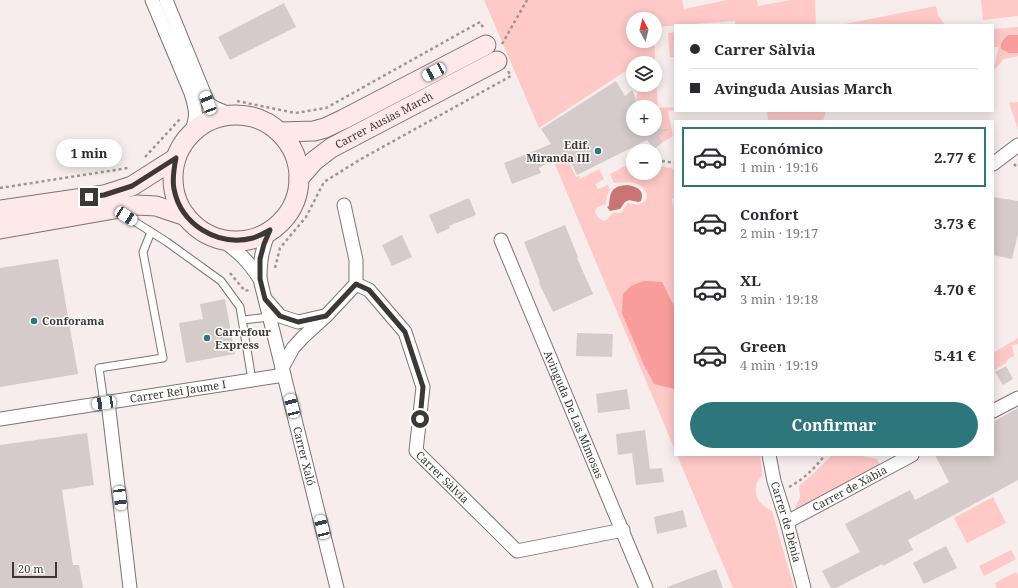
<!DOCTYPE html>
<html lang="es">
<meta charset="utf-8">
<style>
:root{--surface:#fff;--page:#f7f7f7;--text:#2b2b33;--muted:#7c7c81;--line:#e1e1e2;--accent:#2d767b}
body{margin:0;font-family:"Noto Serif",serif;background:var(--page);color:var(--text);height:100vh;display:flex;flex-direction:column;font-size:15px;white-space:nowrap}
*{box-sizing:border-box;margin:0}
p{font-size:13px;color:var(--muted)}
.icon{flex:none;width:22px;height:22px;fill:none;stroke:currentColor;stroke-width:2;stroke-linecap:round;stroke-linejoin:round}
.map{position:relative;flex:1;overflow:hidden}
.side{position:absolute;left:674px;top:120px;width:320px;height:336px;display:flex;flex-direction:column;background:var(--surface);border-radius:0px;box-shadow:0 2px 10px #0003}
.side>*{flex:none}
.top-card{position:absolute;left:674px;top:24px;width:320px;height:88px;border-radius:0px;box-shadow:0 2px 10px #0003;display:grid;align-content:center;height:88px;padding:0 16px;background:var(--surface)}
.needle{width:26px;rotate:353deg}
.fabs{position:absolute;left:626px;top:12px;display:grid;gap:8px}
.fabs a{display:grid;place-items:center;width:36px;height:36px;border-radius:50%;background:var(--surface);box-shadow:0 2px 10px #0003;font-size:20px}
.scale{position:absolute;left:12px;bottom:10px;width:45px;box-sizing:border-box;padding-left:4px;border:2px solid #3c3838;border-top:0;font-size:11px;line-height:14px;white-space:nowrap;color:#3c3838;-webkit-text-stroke:3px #fefcfc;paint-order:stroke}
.end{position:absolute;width:18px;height:18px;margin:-9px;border:5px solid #3c3838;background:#fff;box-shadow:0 0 0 2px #fff}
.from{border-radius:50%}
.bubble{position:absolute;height:28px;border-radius:14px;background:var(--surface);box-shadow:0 2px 10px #0003;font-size:13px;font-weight:700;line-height:28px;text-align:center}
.car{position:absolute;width:12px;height:24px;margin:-12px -6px;border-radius:5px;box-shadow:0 0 3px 1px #0007;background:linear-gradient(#fff 24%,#345 0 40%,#fff 0 76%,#345 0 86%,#fff 0)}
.top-card b{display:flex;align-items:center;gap:14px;height:38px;font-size:15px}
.top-card b+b{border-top:1px solid var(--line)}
.top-card i{width:10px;height:10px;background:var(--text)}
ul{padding:7px 0 0;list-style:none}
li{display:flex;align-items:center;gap:12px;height:60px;margin:0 8px 6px;padding:0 8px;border:2px solid transparent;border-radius:0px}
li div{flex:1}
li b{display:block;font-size:15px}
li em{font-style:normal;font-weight:700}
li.on{border-color:var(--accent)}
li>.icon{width:36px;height:36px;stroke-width:1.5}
.cta{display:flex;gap:8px;margin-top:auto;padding:8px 16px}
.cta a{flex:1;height:46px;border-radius:24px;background:var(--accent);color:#fff;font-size:16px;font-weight:700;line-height:46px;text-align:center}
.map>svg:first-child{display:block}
.green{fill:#fec9c7}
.forest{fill:#f89d9b}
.water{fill:#ca7474}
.building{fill:#d5cbca}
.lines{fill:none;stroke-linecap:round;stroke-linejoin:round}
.lane-casing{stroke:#7d7473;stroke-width:9}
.street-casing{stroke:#7d7473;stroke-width:15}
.secondary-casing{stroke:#7d7473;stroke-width:21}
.path{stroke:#9d9695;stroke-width:2.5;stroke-dasharray:3 3;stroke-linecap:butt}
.lane{stroke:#fff;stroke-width:7}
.street{stroke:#fff;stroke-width:13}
.secondary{stroke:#fee8e8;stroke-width:19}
.route{stroke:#3c3838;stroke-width:5}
.poi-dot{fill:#2d767b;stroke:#fefcfc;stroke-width:1.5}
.labels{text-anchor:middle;stroke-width:3;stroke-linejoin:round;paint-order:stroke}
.street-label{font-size:11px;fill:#3c3838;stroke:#fefcfc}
.poi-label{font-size:11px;font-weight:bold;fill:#3c3838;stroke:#fefcfc;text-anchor:start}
</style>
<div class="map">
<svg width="1018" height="588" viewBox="0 0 1018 588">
<rect width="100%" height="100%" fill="#f7edec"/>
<!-- green -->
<g class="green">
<polygon points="484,0 682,0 684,9 727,0 757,0 758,6 791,0 815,0 816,25 735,25 735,21 655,27 655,19 633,19 633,41 654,41 658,108 675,107 675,110 668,111 673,136 663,142 653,129 655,129 655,107 639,107 636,98 637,96 639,85 655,85 655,63 633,63 633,66 539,128"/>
<polygon points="981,0 1018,0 1018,16 983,20"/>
<polygon points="936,6 938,15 945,25 840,25"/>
<polygon points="1018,27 1018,56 1004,59 993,71 999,47 993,47 993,29"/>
<polygon points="675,32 675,57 670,57 668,33"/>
<polygon points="1018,102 1018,129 1009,103"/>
<polygon points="767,111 826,111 823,121 768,121"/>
<path d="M566,156L576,177L579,176L580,179L599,169L604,179L595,184L598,189L608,185L610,189L607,196L606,204C604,205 602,205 600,206C590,210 598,219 604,221L608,219L612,213H621L627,204L629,203C650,210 652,190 637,184C629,181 622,183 614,183L610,174L633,162V173H655V165L675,169V198L672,199L674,211H675V450L554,162Z"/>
<polygon points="1018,338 1018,344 1012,345 1014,356 1008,359 1006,363 993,371 993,353"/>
<path d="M677,455H760C760,461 763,469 762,475C761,478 758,480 757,483C752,496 761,506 772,511L794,588H733Z"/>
<polygon points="832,455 862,455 862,456 877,459 880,465 797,510 795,507 800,498 799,486 815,472"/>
<polygon points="993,497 1006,523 967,543 954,518"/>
<polygon points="1011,550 1016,559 984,576 979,566"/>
<polygon points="1016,572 1018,575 1018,588 997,588 995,583"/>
</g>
<!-- forest -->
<g class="forest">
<path d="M1008,35H1018V53H1009L1001,49C1000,43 1003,40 1008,35Z"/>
<polygon points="644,281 662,282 675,308 675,389 654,384 643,363 622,313 623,294 631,286"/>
</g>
<!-- water -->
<path class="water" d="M628,185C637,187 645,190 641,201L638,202L629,200L625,202L620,209L610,211L607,207L609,206C610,191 612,186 628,185Z"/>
<!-- building -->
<g class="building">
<polygon points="284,3 296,27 230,60 218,37"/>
<polygon points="616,81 625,96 632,90 639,107 633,107 633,129 669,129 658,135 663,142 654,149 647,140 577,175 566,152 539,168 541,173 512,184 504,163 551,144 541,129"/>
<polygon points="993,197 1018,201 1018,234 1012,259 993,255"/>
<polygon points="469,198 476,215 449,226 450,228 437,234 429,215"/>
<polygon points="565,225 578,257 577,258 593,294 553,312 539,283 540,282 524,242"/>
<polygon points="402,235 412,257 392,266 382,245"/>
<polygon points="58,259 78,374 0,387 0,268"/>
<polygon points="225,299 235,354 186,363 179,323 203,319 200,304"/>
<polygon points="577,333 613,334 612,357 576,356"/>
<polygon points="1006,366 1013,379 1003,385 995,372"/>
<polygon points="627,389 630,409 598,413 596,394"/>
<polygon points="1018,408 1018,480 908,540 913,550 883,566 882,564 836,588 831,588 822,571 860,552 845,524 910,490 915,500 949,482 935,455 993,455 993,422"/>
<polygon points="645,430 650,469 662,468 664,482 636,485 632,453 618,455 616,434"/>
<polygon points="87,433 94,485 62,490 73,565 79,565 83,588 0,588 0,445"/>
<polygon points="683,510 687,527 657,534 654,517"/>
<polygon points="946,546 957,568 924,584 913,563"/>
<polygon points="716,569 723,588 667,588 667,587"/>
</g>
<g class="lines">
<defs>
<g id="lane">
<polyline points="118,211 167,242 221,281 240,307 252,380"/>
<polyline points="243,320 269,317"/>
<polyline points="104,403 99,368 163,358 143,252 151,232"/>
</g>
<g id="street">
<path d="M152,0L191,93C197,113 197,115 191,134"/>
<polyline points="166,0 208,103 215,108 232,115"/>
<polyline points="993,164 1018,145"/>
<path id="s1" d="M270,230C262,247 260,261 260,279L337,588"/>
<path d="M220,238C238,252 247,259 260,279"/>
<path id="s2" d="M501,240L646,588"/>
<path id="s3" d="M356,284L369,290L405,332L423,387L416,451L517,551L623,530"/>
<polyline points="267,301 280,316 298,322 324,316"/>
<polyline points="282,368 293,348 303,337 326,316 356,284 356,260 344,205"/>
<polyline points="108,402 130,588"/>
<polyline points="993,411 1018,398"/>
<path id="s4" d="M0,419L284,375"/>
<path id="s5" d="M769,455L774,481L787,522L804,588"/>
<path id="s6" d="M787,522L912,455"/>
</g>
<g id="secondary">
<circle cx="236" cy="178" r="63"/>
<polyline points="280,132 314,131 325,128 344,119 486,45"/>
<path id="s7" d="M299,178L314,161L331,148L497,61"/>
<polyline points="0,210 104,195 132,186 176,158"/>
<polyline points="0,229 137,205 156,206 186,216"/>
</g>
</defs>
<!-- lane casing -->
<use href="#lane" class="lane-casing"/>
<!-- street casing -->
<use href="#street" class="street-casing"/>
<!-- secondary casing -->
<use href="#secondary" class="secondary-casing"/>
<!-- path -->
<g class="path">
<polyline points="502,44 527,0"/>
<polyline points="237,101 295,113 326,108 480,22 484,29"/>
<polyline points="145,157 181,118"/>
<polyline points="656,160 675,163"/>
<polyline points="1014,164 1018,168"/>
<polyline points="0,188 128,168"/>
<polyline points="275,268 280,248 306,217 324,182 361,159 511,76 508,71"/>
<polyline points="230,273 245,291 249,290"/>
<path d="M789,487C804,479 815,468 825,455"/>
</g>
<!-- lane -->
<use href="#lane" class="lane"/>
<!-- street -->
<use href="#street" class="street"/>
<!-- secondary -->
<use href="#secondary" class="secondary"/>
</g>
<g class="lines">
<!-- route -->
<path class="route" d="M89,197L104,195L132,186L176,158C174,168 172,179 174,189C181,225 218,247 253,238C259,236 265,233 270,230L264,244L260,259V279L265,299L280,316L298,322L326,316L356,284L369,290L405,332L423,387L420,419"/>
</g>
<!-- markers -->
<g class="poi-dot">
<circle cx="598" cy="151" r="4"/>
<circle cx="34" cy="321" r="4"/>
<circle cx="207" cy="338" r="4"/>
</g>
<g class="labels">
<!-- street labels -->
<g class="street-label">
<text dy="4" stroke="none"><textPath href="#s7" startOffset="104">Carrer Ausias March</textPath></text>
<text dy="4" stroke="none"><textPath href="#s4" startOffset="180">Carrer Rei Jaume I</textPath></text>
<text dy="4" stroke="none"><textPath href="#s2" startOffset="189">Avinguda De Las Mimosas</textPath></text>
<text dy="4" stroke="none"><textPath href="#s1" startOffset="233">Carrer Xaló</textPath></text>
<text dy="4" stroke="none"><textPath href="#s3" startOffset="229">Carrer Sàlvia</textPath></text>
<text dy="4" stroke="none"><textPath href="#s6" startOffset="71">Carrer de Xàbia</textPath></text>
<text dy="4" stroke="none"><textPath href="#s5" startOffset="69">Carrer de Dénia</textPath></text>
</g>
<!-- poi labels -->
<g class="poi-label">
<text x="590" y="149" text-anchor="end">Edif.<tspan x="590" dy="13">Miranda III</tspan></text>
<text x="42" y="325">Conforama</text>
<text x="215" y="336">Carrefour<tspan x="215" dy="13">Express</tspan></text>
</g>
</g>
</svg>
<div class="fabs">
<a><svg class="needle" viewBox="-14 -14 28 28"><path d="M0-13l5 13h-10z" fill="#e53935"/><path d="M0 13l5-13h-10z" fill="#7c7c81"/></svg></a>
<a><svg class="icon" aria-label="layers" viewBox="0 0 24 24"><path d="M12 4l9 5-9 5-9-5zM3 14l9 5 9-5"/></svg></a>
<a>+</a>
<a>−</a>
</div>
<div class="scale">20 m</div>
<i class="end from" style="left:420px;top:419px"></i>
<i class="end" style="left:89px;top:197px"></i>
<div class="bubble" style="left:56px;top:139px;width:66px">1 min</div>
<i class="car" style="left:434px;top:72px;rotate:242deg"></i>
<i class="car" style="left:208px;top:103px;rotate:339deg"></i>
<i class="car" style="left:126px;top:216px;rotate:123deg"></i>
<i class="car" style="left:104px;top:403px;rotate:262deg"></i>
<i class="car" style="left:292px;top:406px;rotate:346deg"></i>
<i class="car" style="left:120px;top:498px;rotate:173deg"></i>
<i class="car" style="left:322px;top:527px;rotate:346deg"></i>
<div class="top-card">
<b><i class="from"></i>Carrer Sàlvia</b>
<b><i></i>Avinguda Ausias March</b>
</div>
<section class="side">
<ul>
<li class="on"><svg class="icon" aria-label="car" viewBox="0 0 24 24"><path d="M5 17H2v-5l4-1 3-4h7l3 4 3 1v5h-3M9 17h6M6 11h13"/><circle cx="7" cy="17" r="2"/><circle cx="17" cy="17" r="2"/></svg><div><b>Económico</b><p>1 min · 19:16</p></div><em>2.77 €</em></li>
<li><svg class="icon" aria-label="car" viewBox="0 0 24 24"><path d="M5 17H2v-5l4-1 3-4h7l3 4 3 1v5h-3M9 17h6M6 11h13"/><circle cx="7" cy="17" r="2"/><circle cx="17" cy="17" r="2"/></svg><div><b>Confort</b><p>2 min · 19:17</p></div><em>3.73 €</em></li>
<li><svg class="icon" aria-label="car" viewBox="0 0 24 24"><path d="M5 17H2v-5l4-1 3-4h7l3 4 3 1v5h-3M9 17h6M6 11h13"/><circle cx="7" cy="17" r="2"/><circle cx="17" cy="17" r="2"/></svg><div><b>XL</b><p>3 min · 19:18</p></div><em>4.70 €</em></li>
<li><svg class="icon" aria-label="car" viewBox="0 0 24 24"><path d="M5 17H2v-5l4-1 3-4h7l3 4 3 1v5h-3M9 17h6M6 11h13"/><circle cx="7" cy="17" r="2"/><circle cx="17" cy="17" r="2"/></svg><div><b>Green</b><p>4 min · 19:19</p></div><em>5.41 €</em></li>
</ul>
<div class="cta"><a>Confirmar</a></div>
</section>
</div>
